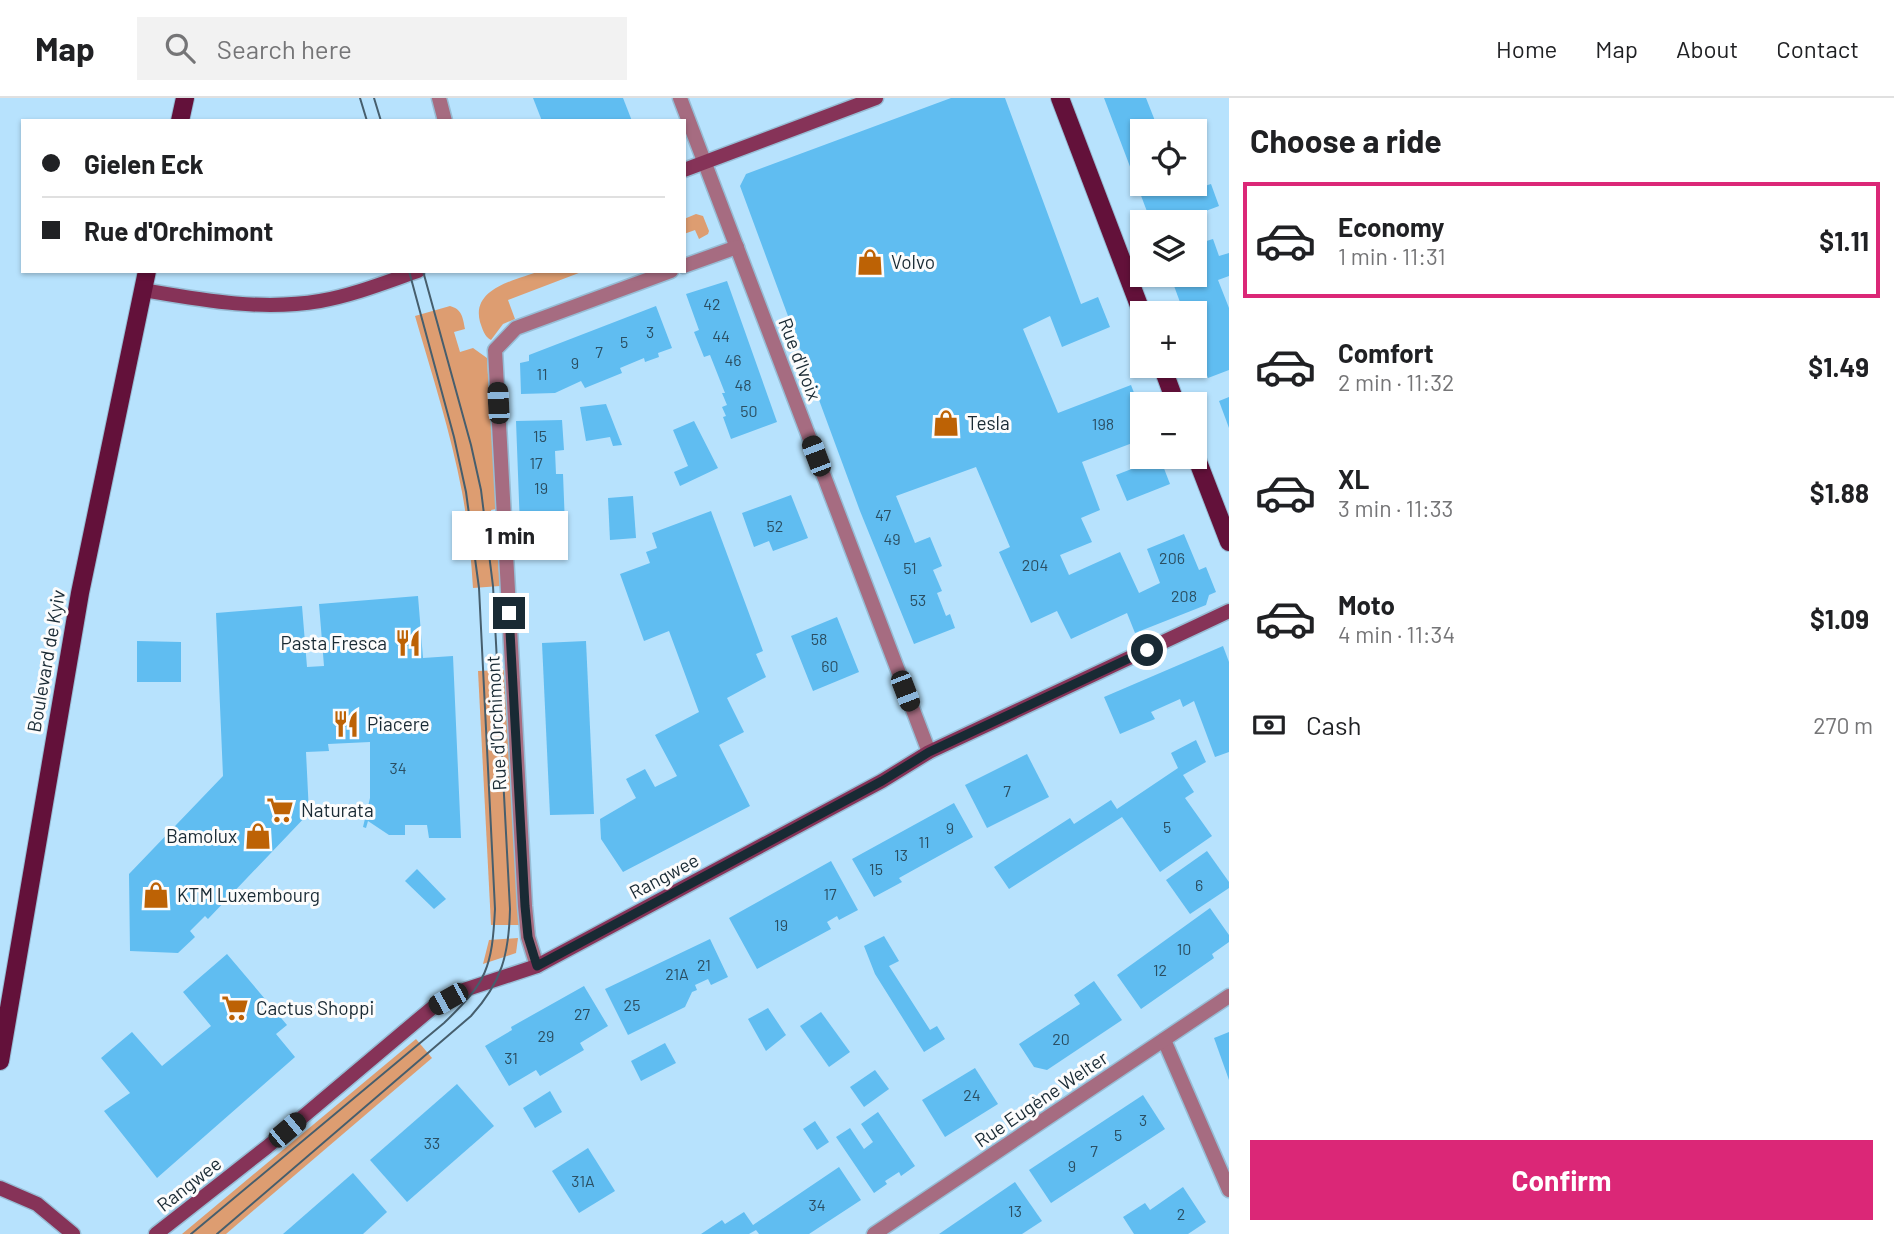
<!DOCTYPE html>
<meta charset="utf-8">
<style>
:root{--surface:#fff;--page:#f2f2f2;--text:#202124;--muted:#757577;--line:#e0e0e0;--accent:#db2777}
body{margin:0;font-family:Barlow,sans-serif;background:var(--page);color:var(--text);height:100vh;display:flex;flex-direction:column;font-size:26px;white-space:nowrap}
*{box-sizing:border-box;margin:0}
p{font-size:23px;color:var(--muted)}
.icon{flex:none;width:38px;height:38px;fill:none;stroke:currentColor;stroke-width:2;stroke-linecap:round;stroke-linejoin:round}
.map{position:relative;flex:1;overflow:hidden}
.details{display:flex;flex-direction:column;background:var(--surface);width:665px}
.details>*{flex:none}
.guide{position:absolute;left:21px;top:21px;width:665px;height:154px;border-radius:0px;box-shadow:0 2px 5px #0004;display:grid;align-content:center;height:154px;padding:0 21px;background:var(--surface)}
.fabs{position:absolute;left:1130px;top:21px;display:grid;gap:14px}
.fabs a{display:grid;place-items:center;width:77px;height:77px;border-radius:0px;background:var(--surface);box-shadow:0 2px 5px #0004;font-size:35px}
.end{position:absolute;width:32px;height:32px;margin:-16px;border:9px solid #192a34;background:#fff;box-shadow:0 0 0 4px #fff}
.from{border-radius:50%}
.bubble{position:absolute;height:49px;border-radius:0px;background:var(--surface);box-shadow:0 2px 5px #0004;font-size:23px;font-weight:700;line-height:49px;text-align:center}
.car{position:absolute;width:21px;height:42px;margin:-21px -10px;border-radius:9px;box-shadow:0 0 5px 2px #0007;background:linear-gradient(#222 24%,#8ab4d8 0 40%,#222 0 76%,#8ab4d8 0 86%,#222 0)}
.guide b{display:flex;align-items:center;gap:24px;height:66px;font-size:26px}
.guide b+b{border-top:2px solid var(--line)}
.guide i{width:18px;height:18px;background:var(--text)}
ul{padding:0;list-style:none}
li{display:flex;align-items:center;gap:21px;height:116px;margin:0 14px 10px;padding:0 7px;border:4px solid transparent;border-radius:0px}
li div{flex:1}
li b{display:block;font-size:26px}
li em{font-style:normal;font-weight:700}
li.current{border-color:var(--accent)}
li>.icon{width:63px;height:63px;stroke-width:1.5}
h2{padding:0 21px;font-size:32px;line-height:84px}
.pay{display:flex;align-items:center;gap:18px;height:77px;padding:0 21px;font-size:26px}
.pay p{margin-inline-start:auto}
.button{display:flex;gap:14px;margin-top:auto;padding:14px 21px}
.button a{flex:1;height:80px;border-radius:0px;background:var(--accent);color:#fff;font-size:28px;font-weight:700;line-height:80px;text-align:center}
header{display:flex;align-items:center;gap:42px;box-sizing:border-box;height:98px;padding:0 35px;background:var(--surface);border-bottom:2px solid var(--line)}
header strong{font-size:33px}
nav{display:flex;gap:38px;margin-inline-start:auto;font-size:24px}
.search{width:490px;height:63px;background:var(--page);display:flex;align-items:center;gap:18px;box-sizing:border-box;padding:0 24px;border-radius:0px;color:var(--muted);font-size:26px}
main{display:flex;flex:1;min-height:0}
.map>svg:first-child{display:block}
.green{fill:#dd9d71}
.building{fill:#60bdf1}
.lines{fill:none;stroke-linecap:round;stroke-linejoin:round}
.street-casing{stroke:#97bdd5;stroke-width:17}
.secondary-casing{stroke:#97bdd5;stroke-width:17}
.primary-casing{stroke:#97bdd5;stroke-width:20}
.street{stroke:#a66c81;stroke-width:14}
.secondary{stroke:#863358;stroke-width:14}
.primary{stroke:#63113a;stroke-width:18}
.tram{stroke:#465e6d;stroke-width:2}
.route{stroke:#192a34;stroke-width:9}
.labels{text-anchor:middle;stroke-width:6;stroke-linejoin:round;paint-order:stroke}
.number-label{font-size:16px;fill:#2b4f63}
.poi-label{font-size:19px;fill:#192a34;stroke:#fcfcfc;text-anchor:start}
.street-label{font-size:19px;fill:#192a34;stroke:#fcfcfc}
</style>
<header>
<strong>Map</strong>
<div class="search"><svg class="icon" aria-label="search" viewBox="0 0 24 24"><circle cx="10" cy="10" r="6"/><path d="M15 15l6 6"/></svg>Search here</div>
<nav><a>Home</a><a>Map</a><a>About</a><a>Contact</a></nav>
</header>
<main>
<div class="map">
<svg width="1229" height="1136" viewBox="0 0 1229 1136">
<rect width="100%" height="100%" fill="#b7e2fd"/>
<!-- green -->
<g class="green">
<polygon points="696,116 703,118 709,133 708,136 699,141 695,132 684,136 684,121"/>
<path d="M540,173H584L508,202L515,221L503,226L491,242C484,238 483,232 480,224C471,190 516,182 540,173Z"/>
<path d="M450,208C462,211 463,220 465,231L454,234L460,254L473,250L487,260L496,411L491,412L496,437L500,488L473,490C471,458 468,426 462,394C451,335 432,277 415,218Z"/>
<polygon points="504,572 519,827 491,827 478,573"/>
<polygon points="518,840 516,855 483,866 489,842"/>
<polygon points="416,941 432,960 226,1136 182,1136"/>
</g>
<!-- building -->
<g class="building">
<polygon points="533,0 623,0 632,23 542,23"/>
<polygon points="951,0 1005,0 1081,206 1098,199 1110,229 1062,249 1050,218 1023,231 1058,315 1131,287 1143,318 1143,341 1082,364 1100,412 1081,420 1092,444 1060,457 1069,477 1120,454 1139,495 1160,485 1147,451 1184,436 1199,472 1206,469 1216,494 1209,497 1206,507 1135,535 1127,515 1071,541 1057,513 1031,525 999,454 1010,449 976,369 896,398 915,445 930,439 942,468 933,472 942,493 937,495 946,518 950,516 955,530 914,546 860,413 740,88 746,76"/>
<polygon points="1104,0 1146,0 1159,33 1143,33 1143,86 1179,86 1182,95 1211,86 1219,108 1190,119 1192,124 1151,124"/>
<polygon points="1195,134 1200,145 1213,141 1219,158 1229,155 1229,178 1218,182 1229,210 1229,272 1208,280 1195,245 1195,215 1184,215 1170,177 1195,177"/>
<polygon points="727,183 777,324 731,341 723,319 726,318 722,309 727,307 722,295 725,295 710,257 704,259 694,234 699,232 686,196"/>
<polygon points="656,208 672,250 658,255 659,259 645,264 644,260 620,270 622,275 585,290 581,283 555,295 521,296 520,265 529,263 529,257"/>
<polygon points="1229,299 1229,330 1219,303"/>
<polygon points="606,306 622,347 613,348 610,339 586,343 580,309"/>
<polygon points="562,322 564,352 555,353 556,376 563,376 565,427 520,429 516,323"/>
<polygon points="694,323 718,370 680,388 674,374 688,368 673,332"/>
<polygon points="1160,360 1170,386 1127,403 1116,377"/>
<polygon points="791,397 808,440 773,453 769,443 754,449 742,415"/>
<polygon points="633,398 636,440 610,442 608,400"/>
<polygon points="711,413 763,553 756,556 766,579 727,600 744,634 719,647 750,708 623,774 601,741 600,721 636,700 626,681 645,671 655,689 677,678 655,637 699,614 669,533 644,543 620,476 650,465 646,454 657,450 652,435"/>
<polygon points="418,498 423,560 453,558 461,740 429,740 427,727 405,727 405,737 389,737 368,723 366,730 363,729 370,700 370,644 328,646 329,653 306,654 309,715 208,821 205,818 190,833 195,839 178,855 130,853 129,776 223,678 216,515 302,508 307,569 324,568 319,506"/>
<polygon points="837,519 859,574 813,593 791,538"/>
<polygon points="137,543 181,544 181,584 137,584"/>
<polygon points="586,543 594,716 550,717 542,545"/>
<polygon points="1223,548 1229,564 1229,654 1215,659 1194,603 1183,609 1180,601 1151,614 1155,621 1120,636 1104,599"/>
<polygon points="1196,642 1206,664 1183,677 1194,694 1185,700 1212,738 1160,774 1122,719 1009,791 994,769 1070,720 1074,726 1111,702 1117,711 1178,670 1171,655"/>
<polygon points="1027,656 1049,699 987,730 965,687"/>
<polygon points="954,705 973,739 899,780 902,784 874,799 852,761"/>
<polygon points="1207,753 1229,784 1229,790 1190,816 1166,782"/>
<polygon points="831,763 858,812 839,822 837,818 827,824 831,831 757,871 729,820"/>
<polygon points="417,771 446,801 434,811 405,783"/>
<polygon points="1210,810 1229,837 1229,844 1212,856 1214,860 1141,911 1117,877"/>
<polygon points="884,838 899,863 889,868 930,932 937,928 945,941 924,954 875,876 864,848"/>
<polygon points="710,841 728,879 711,887 708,881 695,887 697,892 692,894 685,909 628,937 605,891"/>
<polygon points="227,856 287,927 276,936 295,959 157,1080 104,1013 130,995 101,960 132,934 162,968 211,928 183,894"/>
<polygon points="1094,883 1122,922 1047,972 1034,969 1019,946 1080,906 1074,897"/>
<polygon points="584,888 608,928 580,945 584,952 540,978 536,972 509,988 485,948 512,932 511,929"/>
<polygon points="768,910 786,937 766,953 748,921"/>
<polygon points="821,914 850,954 829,969 800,928"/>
<polygon points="1229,934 1229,982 1214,940"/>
<polygon points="665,945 676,965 641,983 631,963"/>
<polygon points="975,970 998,1006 945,1039 922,1002"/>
<polygon points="875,972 889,991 864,1009 850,989"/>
<polygon points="457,986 494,1028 407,1104 370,1062"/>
<polygon points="550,993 562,1014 535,1030 523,1010"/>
<polygon points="1143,997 1165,1031 1051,1105 1029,1072"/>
<polygon points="878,1014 915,1068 901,1078 899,1074 885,1083 887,1086 874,1095 836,1039 850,1030 864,1051 873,1044 861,1026"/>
<polygon points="815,1023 829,1044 817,1052 803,1031"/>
<polygon points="588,1050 615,1093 579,1115 552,1073"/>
<polygon points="839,1069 861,1102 809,1136 759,1136 756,1132 749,1136 701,1136 722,1122 725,1126 744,1114 753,1127"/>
<polygon points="353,1075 387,1114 363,1136 283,1136"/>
<polygon points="1015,1084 1042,1123 1022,1136 939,1136"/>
<polygon points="1183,1089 1206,1124 1188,1136 1134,1136 1123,1119 1145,1105 1150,1112"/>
</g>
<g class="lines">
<defs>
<g id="street">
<polyline points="439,0 445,23"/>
<polyline points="680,0 929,654"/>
<polyline points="684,168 737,149"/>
<polyline points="537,868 528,839 525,808 495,252 516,230 671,173"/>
<polyline points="1164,942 1229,1092"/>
<polyline points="874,1136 1229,898"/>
</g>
<g id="secondary">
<polyline points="684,72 876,0"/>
<path d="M143,192C202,202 261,213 320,203C354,197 386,184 418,173"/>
<polyline points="0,1090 37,1106 73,1136"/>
<polyline points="156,1136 267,1049 432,910 464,892 537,868 882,683 929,654 1229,513"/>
</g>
<g id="primary">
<polyline points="1060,0 1143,218"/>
<polyline points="180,23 185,0"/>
<polyline points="1162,268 1176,306"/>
<polyline points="1195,356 1229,444"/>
<polyline points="0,963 80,495 147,173"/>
</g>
</defs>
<!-- street casing -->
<use href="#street" class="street-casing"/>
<!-- secondary casing -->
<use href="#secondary" class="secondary-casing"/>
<!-- primary casing -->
<use href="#primary" class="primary-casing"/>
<!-- street -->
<use href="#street" class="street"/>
<!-- secondary -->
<use href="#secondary" class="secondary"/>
<!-- primary -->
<use href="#primary" class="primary"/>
<!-- tram -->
<g class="tram">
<polyline points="360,0 367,23"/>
<polyline points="374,0 381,23"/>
<path d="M191,1136L444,925C487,884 492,870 495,811L479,490L466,394L454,339L409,173"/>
<path d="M217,1136L471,918C502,884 509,856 510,811L493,488L481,392L471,347L423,173"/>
</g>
</g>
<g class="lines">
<!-- route -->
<polyline class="route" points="509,515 525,808 528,839 537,868 882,683 929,654 1147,552"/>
</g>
<!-- icons -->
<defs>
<symbol id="shop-bare" viewBox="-9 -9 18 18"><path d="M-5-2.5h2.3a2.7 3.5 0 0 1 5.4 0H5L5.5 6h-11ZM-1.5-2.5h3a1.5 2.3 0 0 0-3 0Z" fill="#bd6205" stroke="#fcfcfc" stroke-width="2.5" paint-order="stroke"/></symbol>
<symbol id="restaurant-bare" viewBox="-9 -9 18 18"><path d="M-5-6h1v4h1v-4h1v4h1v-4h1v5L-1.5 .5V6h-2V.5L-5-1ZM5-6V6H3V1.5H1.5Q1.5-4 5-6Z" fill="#bd6205" stroke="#fcfcfc" stroke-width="2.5" paint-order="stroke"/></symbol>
<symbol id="supermarket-bare" viewBox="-9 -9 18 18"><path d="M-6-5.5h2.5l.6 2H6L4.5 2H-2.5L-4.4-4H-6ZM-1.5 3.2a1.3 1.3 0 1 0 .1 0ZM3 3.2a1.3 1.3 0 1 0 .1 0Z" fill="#bd6205" stroke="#fcfcfc" stroke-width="2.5" paint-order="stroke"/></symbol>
</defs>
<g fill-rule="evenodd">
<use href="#shop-bare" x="851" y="145" width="38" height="38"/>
<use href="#shop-bare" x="927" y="306" width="38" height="38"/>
<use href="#restaurant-bare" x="389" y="526" width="38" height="38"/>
<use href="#restaurant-bare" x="327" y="607" width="38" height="38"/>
<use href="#supermarket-bare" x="261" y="693" width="38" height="38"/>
<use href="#shop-bare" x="239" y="719" width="38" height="38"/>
<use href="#shop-bare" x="137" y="778" width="38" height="38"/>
<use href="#supermarket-bare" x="216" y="891" width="38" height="38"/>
</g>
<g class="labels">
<!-- number labels -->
<g class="number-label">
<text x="712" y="212">42</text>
<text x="650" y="240">3</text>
<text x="721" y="244">44</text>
<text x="624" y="250">5</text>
<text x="599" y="260">7</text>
<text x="733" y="268">46</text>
<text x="575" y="271">9</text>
<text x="542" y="282">11</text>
<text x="743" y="293">48</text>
<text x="749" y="319">50</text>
<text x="1103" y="332">198</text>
<text x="540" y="344">15</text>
<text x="536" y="371">17</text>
<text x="541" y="396">19</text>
<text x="883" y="423">47</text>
<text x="775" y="434">52</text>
<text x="892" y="447">49</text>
<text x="1172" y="466">206</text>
<text x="1035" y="473">204</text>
<text x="910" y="476">51</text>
<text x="1184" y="504">208</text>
<text x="918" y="508">53</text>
<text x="819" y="547">58</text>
<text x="830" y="574">60</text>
<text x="398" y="676">34</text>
<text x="1007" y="699">7</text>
<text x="1167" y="735">5</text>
<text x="950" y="736">9</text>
<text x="924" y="750">11</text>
<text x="901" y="763">13</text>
<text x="876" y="777">15</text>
<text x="1199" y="793">6</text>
<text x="830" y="802">17</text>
<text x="781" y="833">19</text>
<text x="1184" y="857">10</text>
<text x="704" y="873">21</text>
<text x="1160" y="878">12</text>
<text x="677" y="882">21A</text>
<text x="632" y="913">25</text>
<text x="582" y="922">27</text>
<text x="546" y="944">29</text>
<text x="1061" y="947">20</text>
<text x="511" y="966">31</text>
<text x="972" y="1003">24</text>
<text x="1143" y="1028">3</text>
<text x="1118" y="1043">5</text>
<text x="432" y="1051">33</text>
<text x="1094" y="1059">7</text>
<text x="1072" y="1074">9</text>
<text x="583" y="1089">31A</text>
<text x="817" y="1113">34</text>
<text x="1015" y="1119">13</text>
<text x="1181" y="1122">2</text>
</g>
<!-- poi labels -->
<g class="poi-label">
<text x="891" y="171">Volvo</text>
<text x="967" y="332">Tesla</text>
<text x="387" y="552" text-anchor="end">Pasta Fresca</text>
<text x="367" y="633">Piacere</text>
<text x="301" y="719">Naturata</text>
<text x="237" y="745" text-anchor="end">Bamolux</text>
<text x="177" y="804">KTM Luxembourg</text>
<text x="256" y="917">Cactus Shoppi</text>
</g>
<!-- street labels -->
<g class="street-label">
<text transform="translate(800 261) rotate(69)" y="7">Rue d'Ivoix</text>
<text transform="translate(46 563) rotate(-80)" y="7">Boulevard de Kyiv</text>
<text transform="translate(496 625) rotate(-93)" y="7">Rue d'Orchimont</text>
<text transform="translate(664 778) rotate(-28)" y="7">Rangwee</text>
<text transform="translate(1041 1001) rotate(-34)" y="7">Rue Eugène Welter</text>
<text transform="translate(189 1086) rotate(-38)" y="7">Rangwee</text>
</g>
</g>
</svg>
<div class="fabs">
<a><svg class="icon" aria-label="locate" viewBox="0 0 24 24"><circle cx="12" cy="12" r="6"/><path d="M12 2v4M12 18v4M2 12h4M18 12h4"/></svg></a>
<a><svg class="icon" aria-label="layers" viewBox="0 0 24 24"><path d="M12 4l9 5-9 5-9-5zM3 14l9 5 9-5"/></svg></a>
<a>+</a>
<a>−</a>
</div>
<i class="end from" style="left:1147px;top:552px"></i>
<i class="end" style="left:509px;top:515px"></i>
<div class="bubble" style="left:452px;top:413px;width:116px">1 min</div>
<i class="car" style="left:498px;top:305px;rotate:357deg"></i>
<i class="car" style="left:816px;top:358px;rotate:339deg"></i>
<i class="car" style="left:905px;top:593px;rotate:159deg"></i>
<i class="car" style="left:448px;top:901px;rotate:241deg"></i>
<i class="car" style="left:287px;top:1032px;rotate:50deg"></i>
<div class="guide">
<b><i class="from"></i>Gielen Eck</b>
<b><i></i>Rue d'Orchimont</b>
</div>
</div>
<section class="details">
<h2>Choose a ride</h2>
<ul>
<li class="current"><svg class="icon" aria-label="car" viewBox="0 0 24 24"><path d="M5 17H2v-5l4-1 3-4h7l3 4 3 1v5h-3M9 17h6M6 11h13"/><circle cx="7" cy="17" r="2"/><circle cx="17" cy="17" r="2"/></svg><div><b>Economy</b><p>1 min · 11:31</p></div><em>$1.11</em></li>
<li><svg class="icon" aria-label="car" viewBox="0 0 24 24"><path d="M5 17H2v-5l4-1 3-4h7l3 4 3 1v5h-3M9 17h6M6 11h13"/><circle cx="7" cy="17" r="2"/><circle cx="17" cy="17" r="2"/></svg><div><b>Comfort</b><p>2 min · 11:32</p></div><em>$1.49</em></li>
<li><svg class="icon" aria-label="car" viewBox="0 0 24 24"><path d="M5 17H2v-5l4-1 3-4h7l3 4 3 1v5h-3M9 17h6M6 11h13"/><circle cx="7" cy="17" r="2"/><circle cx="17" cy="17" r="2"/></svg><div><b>XL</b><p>3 min · 11:33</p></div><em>$1.88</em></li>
<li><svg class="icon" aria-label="car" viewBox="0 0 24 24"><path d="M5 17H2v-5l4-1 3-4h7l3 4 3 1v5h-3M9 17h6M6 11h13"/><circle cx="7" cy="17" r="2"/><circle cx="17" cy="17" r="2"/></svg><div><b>Moto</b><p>4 min · 11:34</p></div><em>$1.09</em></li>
</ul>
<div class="pay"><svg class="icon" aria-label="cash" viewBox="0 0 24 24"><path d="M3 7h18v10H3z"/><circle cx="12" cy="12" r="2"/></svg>Cash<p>270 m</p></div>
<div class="button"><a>Confirm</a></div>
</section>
</main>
